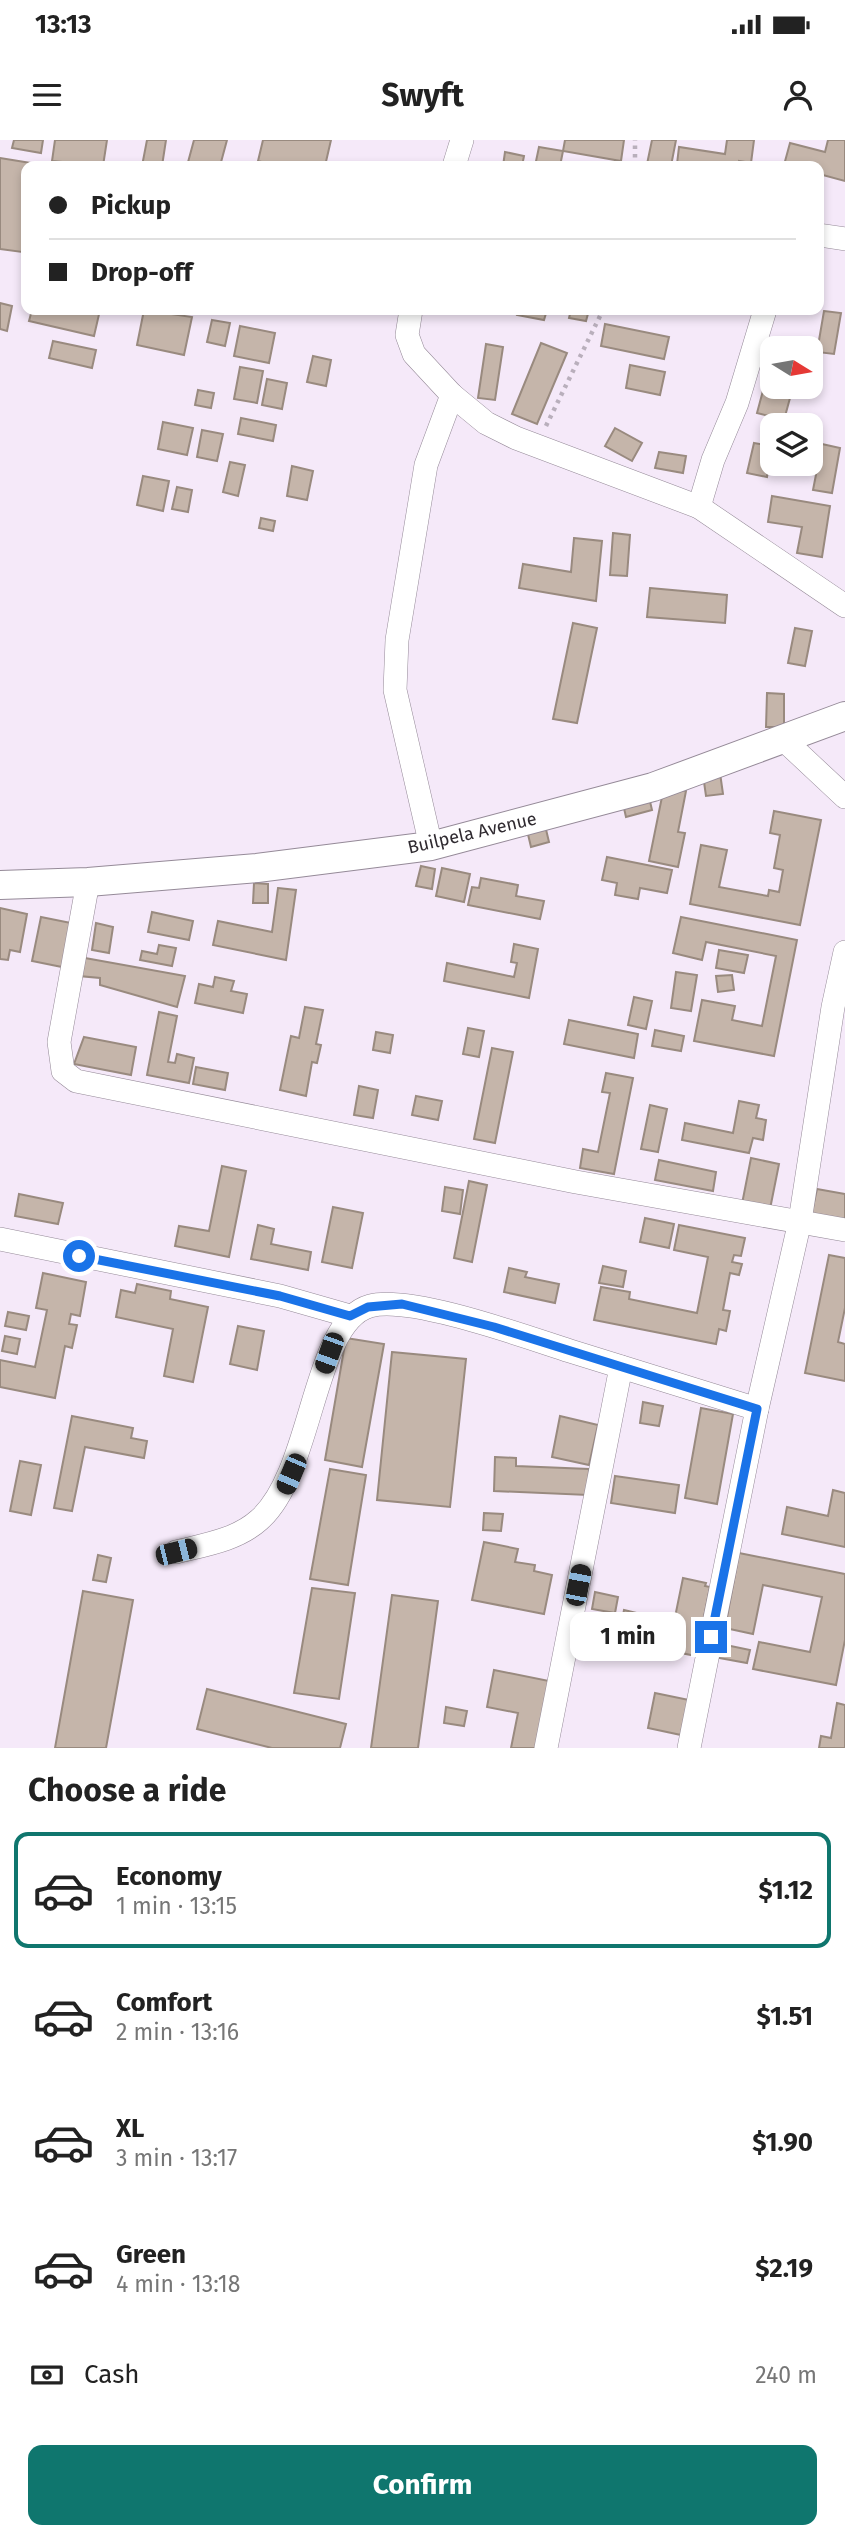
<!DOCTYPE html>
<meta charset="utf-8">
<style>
:root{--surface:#fff;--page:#f6f6f6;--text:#222;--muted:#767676;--line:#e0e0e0;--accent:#0f766e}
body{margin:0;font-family:"Fira Sans",sans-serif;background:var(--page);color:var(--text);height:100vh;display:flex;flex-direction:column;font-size:26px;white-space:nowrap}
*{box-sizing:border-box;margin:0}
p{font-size:23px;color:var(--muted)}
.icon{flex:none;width:38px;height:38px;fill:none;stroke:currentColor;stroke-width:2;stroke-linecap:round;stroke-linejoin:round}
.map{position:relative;height:1608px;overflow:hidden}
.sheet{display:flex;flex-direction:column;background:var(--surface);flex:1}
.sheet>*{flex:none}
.hud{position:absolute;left:21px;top:21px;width:803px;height:154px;border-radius:14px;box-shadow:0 4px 10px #0003;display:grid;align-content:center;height:154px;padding:0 28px;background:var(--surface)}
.needle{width:46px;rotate:101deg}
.buttons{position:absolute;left:760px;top:196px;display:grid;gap:14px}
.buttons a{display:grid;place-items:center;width:63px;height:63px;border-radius:14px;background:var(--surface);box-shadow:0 4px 10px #0003;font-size:35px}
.end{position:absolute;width:32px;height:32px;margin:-16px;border:9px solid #1a73e8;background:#fff;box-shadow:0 0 0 4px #fff}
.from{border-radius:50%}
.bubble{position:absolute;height:49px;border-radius:14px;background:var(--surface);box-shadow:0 4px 10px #0003;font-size:23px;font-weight:700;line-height:49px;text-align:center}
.car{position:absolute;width:21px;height:42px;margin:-21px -10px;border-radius:9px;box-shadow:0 0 5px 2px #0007;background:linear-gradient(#222 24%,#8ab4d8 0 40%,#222 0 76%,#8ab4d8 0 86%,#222 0)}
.hud b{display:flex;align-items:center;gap:24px;height:66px;font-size:26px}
.hud b+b{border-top:2px solid var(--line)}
.hud i{width:18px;height:18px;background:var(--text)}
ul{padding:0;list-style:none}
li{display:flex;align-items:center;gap:21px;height:116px;margin:0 14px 10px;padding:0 14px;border:4px solid transparent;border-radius:14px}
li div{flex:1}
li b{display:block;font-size:26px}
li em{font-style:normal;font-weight:700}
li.current{border-color:var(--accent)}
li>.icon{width:63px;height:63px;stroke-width:1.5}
h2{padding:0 28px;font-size:32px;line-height:84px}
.pay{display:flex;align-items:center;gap:18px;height:77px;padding:0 28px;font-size:26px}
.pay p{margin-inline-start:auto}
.primary-button{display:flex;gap:14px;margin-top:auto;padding:14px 28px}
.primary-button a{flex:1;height:80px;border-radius:14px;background:var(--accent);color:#fff;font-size:28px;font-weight:700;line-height:80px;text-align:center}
.status{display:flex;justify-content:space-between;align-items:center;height:49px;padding:0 35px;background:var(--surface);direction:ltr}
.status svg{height:19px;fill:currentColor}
header{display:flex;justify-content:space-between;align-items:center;height:91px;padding:0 28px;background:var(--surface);font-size:32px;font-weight:700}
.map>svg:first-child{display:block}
.building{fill:#c5b5aa;stroke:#998a7f;stroke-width:2}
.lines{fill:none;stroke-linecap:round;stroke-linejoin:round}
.minor-casing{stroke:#958a98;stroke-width:24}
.tertiary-casing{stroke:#958a98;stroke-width:30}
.path{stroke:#b9afbc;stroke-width:4.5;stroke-dasharray:3.5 5;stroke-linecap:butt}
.minor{stroke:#fff;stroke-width:23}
.tertiary{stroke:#fff;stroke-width:28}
.route{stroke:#1a73e8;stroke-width:9}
.labels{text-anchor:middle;stroke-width:6;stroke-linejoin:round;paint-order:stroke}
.street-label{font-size:18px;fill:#302b31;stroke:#fff}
</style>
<div class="status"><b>13:13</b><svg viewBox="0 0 49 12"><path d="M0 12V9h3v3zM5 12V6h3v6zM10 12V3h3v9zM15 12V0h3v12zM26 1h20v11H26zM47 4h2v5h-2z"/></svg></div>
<header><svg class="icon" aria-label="menu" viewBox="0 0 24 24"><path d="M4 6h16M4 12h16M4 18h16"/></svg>Swyft<svg class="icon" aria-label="person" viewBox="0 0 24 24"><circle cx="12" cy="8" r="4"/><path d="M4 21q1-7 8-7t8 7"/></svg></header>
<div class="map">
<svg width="845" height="1608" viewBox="0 0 845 1608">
<rect width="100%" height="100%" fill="#f5e9f9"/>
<!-- building -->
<g class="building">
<polygon points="14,0 43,0 41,13 12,8"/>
<polygon points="55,0 107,0 103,26 52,21"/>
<polygon points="147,0 166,0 162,26 142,26"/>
<polygon points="194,0 227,0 220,26 187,26"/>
<polygon points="263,0 331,0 325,26 276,26 258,21"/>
<polygon points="565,0 624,0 621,21 563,11"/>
<polygon points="652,0 676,0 671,26 647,24"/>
<polygon points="727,0 754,0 751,23 739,21 738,26 677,24 679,7 725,14"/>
<polygon points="828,0 845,0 845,41 819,34 819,26 784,25 790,3 825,12"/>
<polygon points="539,7 563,11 560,26 535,26"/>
<polygon points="505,12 524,16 522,26 503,26"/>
<polygon points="0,18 37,24 26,26 26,85 22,112 0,109"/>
<polygon points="0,163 12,166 7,191 0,189"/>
<polygon points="32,170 100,170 94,196 29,181"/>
<polygon points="144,170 192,177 184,215 137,205"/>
<polygon points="518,170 547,170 544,180 517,175"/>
<polygon points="571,170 589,170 586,181 569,178"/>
<polygon points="824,171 841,173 834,214 817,212"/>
<polygon points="212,180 230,183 225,206 207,202"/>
<polygon points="605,184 669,197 664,219 601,206"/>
<polygon points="240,186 275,193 269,223 234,216"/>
<polygon points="53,201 96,210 92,228 49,218"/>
<polygon points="541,203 567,213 537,284 512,274"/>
<polygon points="486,204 503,207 495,260 478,258"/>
<polygon points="313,216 331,220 326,246 307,242"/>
<polygon points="772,217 772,247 793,247 784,280 757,273"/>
<polygon points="630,225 665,232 660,255 626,248"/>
<polygon points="240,227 263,231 257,263 234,259"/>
<polygon points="267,239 287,243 282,269 262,265"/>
<polygon points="198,250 214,253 211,268 195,265"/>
<polygon points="241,278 276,285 273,301 238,294"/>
<polygon points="163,282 193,288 187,315 158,309"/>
<polygon points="615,288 642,303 632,321 605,306"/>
<polygon points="202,290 223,294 217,321 197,317"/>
<polygon points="754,303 772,306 767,337 747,333"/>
<polygon points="822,304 840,308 832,353 813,350"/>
<polygon points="659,312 686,316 683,333 655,328"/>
<polygon points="230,322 245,325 238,356 223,352"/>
<polygon points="292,326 313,331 307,360 287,356"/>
<polygon points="143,336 169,341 163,371 137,365"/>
<polygon points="177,347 192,350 188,372 172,369"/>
<polygon points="772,356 830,366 822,417 797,413 802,387 768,382"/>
<polygon points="261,378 275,381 273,391 259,388"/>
<polygon points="613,393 630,395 627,436 610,435"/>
<polygon points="574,398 602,401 596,461 519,448 523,424 571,432"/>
<polygon points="650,448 727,455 725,483 647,477"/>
<polygon points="573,483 597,488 577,583 553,579"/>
<polygon points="795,488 812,491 805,526 788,523"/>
<polygon points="767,553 784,554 784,587 766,587"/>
<polygon points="720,633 723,654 706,656 703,635"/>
<polygon points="664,647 686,651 678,692 685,693 678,727 649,721"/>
<polygon points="649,657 652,670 626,677 623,664"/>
<polygon points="774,671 821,680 800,785 690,764 701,705 727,710 719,747 768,756 769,750 779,752 783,730 774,728 780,695 770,693"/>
<polygon points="544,681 549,702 531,707 526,686"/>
<polygon points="607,717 672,730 667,753 640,748 638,759 615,755 617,743 602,740"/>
<polygon points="421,726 435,729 432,749 416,746"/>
<polygon points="442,728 470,734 464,762 436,756"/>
<polygon points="481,738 518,745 516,756 544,761 540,779 468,765 472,747 479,748"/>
<polygon points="254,743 268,744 268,763 253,763"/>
<polygon points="278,748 296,750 286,820 213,805 218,781 272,792"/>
<polygon points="0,768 27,774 20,812 10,810 8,820 0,819"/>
<polygon points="152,772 193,781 189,800 148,792"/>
<polygon points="41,777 71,783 62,827 32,821"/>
<polygon points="681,777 797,800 774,916 694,901 702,860 735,866 732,880 762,886 776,816 706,802 702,820 673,813"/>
<polygon points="96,783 113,787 109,813 92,810"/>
<polygon points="514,804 538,809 529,858 444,841 447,823 514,837 517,823 511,822"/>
<polygon points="159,805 176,808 172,826 140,820 142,811 157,814"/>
<polygon points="719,810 748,815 744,833 716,828"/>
<polygon points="85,818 185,836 177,867 100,845 100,838 79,836"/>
<polygon points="676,832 697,835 691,871 671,868"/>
<polygon points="732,835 734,850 718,852 716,836"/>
<polygon points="215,837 234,841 231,851 247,854 243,873 195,863 199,844 213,847"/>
<polygon points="634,857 652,861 646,889 628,885"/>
<polygon points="305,867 323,870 316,904 321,905 317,923 312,922 306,956 280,950 291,896 299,898"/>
<polygon points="159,872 177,876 168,922 175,923 177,914 194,918 189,943 147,935"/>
<polygon points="569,880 638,894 634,918 564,904"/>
<polygon points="468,888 484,891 479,917 463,914"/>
<polygon points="655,890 684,896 681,911 652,906"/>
<polygon points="376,892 393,895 390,913 373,910"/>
<polygon points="84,897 136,907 131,935 74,924"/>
<polygon points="492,908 513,912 495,1003 474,999"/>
<polygon points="196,927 228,933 225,950 193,944"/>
<polygon points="606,933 633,938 614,1034 580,1028 583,1009 598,1012 610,953 602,952"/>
<polygon points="359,946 378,950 373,978 354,975"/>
<polygon points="416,956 442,961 438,980 412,975"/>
<polygon points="739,961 759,965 756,978 766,980 763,1000 753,998 749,1013 682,1000 685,983 733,993"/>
<polygon points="650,965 667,969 658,1012 641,1009"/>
<polygon points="751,1018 779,1024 769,1074 741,1069"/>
<polygon points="659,1020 716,1032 713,1051 655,1040"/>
<polygon points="222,1026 246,1031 229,1117 175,1106 179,1086 209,1091"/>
<polygon points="469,1041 487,1045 472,1122 454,1118"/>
<polygon points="445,1047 463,1050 460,1074 442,1071"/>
<polygon points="817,1049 845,1054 845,1083 811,1076"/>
<polygon points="19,1054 63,1063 58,1084 15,1076"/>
<polygon points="333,1067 363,1073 352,1128 322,1122"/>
<polygon points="645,1078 674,1084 669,1108 640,1102"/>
<polygon points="258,1085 274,1089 271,1104 311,1112 308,1130 251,1119"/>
<polygon points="679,1085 745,1098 741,1116 734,1115 732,1122 742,1124 739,1135 730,1133 723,1170 730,1171 726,1191 719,1189 716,1204 594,1180 601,1147 630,1152 629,1159 697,1173 708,1117 674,1110"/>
<polygon points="829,1115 845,1118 845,1168 838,1202 845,1204 845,1241 805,1233"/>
<polygon points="603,1126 626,1131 623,1147 599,1143"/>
<polygon points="509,1128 527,1132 525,1137 559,1144 555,1163 504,1152"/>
<polygon points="43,1133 86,1142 80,1176 71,1174 69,1184 77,1185 72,1208 65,1206 55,1258 0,1247 0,1220 35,1227 47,1170 36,1168"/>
<polygon points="137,1144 171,1151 170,1159 208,1167 193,1242 164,1236 173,1189 116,1177 121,1150 135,1153"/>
<polygon points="8,1172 29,1176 26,1190 5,1186"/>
<polygon points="238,1186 264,1191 257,1230 230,1224"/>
<polygon points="5,1196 20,1199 17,1214 2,1211"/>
<polygon points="346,1198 384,1204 362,1327 325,1320"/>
<polygon points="392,1212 466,1219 450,1367 377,1360"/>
<polygon points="643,1262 663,1266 659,1286 640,1283"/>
<polygon points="701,1268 733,1274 717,1364 685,1358"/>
<polygon points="72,1276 133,1288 131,1298 147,1301 144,1318 85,1307 72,1371 54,1368"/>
<polygon points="560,1276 598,1285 589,1325 552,1317"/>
<polygon points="495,1317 516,1318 516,1326 589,1329 588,1355 494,1351"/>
<polygon points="20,1321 41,1325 31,1375 10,1371"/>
<polygon points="330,1329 366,1335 348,1445 310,1439"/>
<polygon points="615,1336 679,1345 675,1373 611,1363"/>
<polygon points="833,1350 845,1353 845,1407 782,1394 787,1367 828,1376"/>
<polygon points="484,1373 503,1374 501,1391 483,1390"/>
<polygon points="484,1402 518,1409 515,1422 535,1425 534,1431 552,1435 544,1474 472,1460"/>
<polygon points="739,1413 845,1434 845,1500 836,1545 753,1529 759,1502 810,1512 822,1457 763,1445 753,1494 725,1488"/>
<polygon points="98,1415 111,1418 106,1442 93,1440"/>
<polygon points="683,1438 706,1443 705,1446 710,1447 696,1516 626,1502 627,1497 619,1496 624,1470 674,1482"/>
<polygon points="312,1448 355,1453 339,1559 294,1553"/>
<polygon points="83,1451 133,1460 106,1608 55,1608"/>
<polygon points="595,1452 618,1457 615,1473 592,1469"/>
<polygon points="392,1455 438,1461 418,1608 371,1608"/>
<polygon points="721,1504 750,1510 747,1523 719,1518"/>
<polygon points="494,1530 549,1541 536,1608 511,1608 518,1573 487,1567"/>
<polygon points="207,1549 346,1584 340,1608 272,1608 197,1589"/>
<polygon points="655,1553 689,1560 681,1595 648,1588"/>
<polygon points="837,1563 845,1565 845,1608 819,1608 821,1596 831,1598"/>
<polygon points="446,1567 467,1571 464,1586 444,1583"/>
</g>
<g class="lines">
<defs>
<g id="minor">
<polyline points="454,26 462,0"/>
<polyline points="819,95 845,99"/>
<polyline points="411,170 407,195 414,214 452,255 486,283 516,298 699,367 845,466"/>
<polyline points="699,367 713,320 737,263 765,170"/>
<polyline points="783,599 845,657"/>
<polyline points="431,706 395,550 397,500 426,325 452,255"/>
<polyline points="88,742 59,902 63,931 76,941 576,1042 845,1090"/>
<polyline points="0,1099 280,1156 350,1176"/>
<path d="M176,1412C204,1405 237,1400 259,1380C314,1332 312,1182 370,1166C411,1155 526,1197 570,1211C632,1230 695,1250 757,1269"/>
<polyline points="546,1608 621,1227"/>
<polyline points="689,1608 757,1269 800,1081 833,867 845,812"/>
</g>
<polyline id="tertiary" points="0,745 88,742 257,728 431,706 653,647 845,576"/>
</defs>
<!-- minor casing -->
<use href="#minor" class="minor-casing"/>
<!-- tertiary casing -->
<use href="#tertiary" class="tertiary-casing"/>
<!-- path -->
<g class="path">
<polyline points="635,26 635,0"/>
<polyline points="546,286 603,170"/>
</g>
<!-- minor -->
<use href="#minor" class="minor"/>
<!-- tertiary -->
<use href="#tertiary" class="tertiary"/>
</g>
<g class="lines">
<!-- route -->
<polyline class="route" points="79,1116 280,1156 350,1176 368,1167 402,1164 494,1187 757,1269 711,1497"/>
</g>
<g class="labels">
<!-- street labels -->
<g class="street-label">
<text transform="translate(472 693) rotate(-13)" y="6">Builpela Avenue</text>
</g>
</g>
</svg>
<div class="buttons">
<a><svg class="needle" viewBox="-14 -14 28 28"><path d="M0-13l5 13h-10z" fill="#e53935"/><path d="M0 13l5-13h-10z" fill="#767676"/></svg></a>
<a><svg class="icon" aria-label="layers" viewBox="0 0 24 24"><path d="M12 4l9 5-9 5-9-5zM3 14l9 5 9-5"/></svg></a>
</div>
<i class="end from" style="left:79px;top:1116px"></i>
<i class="end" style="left:711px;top:1497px"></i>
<div class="bubble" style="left:570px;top:1472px;width:116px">1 min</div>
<i class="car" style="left:329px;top:1213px;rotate:200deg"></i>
<i class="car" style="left:291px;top:1334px;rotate:203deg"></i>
<i class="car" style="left:176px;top:1412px;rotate:76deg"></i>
<i class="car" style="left:578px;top:1445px;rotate:11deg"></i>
<div class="hud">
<b><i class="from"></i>Pickup</b>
<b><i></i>Drop-off</b>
</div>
</div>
<section class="sheet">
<h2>Choose a ride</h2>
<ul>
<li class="current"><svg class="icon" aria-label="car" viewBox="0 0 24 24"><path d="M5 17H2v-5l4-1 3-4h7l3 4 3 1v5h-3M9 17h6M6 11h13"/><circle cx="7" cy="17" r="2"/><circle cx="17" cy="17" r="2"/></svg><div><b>Economy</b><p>1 min · 13:15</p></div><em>$1.12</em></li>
<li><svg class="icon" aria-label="car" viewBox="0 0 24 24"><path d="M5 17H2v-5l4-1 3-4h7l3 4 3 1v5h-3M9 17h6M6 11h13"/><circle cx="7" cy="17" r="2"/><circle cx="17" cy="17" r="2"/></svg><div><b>Comfort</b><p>2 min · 13:16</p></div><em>$1.51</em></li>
<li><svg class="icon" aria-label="car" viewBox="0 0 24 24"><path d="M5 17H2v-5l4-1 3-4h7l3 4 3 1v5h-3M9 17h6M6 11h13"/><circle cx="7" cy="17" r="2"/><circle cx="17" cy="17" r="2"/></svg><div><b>XL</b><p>3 min · 13:17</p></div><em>$1.90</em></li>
<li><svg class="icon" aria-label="car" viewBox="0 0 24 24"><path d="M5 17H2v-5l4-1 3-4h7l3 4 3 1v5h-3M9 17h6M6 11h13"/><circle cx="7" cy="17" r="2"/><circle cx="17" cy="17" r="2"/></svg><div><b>Green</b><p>4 min · 13:18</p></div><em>$2.19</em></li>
</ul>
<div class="pay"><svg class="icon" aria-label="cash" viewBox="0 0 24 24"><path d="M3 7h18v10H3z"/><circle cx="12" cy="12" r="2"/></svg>Cash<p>240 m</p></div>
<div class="primary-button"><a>Confirm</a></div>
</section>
